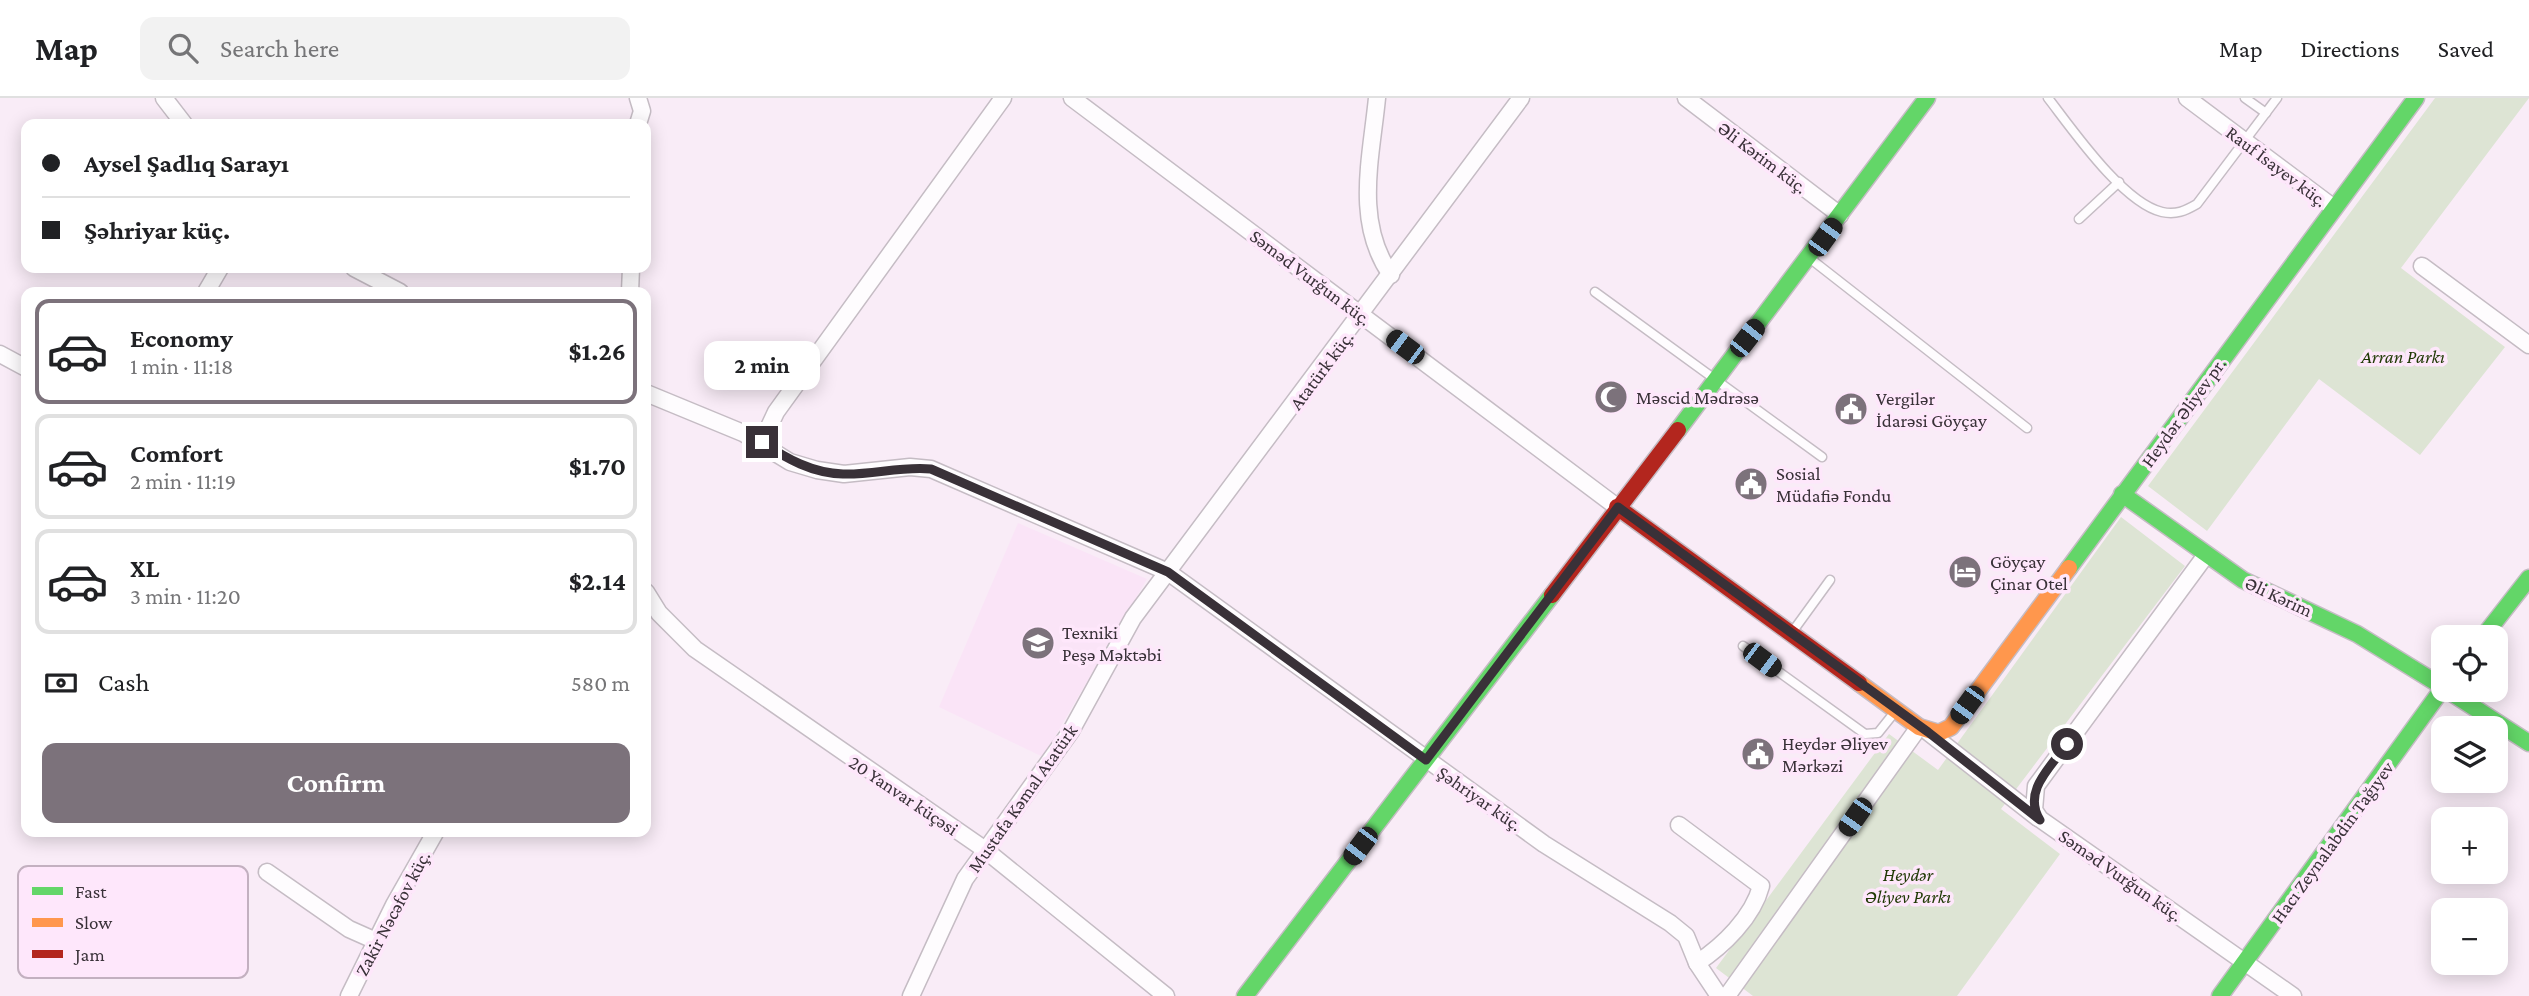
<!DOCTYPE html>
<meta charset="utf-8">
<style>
:root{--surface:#fff;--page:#f2f2f2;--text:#202124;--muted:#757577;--line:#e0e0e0;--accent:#7c727b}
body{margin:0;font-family:"Crimson Pro",serif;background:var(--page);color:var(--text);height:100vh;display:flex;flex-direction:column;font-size:26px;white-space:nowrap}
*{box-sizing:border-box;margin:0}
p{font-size:23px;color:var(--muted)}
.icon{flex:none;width:38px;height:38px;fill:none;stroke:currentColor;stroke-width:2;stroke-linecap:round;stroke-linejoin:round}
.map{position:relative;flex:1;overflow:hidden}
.drawer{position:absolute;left:21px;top:189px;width:630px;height:550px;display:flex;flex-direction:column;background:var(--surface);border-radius:14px;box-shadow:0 4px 18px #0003}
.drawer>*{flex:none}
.top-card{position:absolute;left:21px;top:21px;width:630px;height:154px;border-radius:14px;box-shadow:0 4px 18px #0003;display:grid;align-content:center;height:154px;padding:0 21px;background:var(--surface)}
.fabs{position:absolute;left:2431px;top:527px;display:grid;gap:14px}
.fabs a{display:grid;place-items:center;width:77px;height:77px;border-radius:14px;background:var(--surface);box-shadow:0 4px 18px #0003;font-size:35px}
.end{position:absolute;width:32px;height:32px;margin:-16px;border:9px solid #393138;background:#fff;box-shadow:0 0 0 4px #fff}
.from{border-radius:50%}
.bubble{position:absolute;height:49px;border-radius:14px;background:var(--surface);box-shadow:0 4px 18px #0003;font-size:23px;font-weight:700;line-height:49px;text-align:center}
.car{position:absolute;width:21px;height:42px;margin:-21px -10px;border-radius:9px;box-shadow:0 0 5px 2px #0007;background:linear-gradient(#222 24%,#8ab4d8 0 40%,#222 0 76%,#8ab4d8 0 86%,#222 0)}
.top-card b{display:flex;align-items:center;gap:24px;height:66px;font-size:26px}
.top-card b+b{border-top:2px solid var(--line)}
.top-card i{width:18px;height:18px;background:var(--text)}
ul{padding:12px 0 0;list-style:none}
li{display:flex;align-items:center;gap:21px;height:105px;margin:0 14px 10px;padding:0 7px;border:4px solid var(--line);border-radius:14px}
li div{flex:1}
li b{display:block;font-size:26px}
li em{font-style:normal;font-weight:700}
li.current{border-color:var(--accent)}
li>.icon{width:63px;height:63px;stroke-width:1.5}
.pay{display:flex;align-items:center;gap:18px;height:77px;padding:0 21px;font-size:26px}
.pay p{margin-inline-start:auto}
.primary-button{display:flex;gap:14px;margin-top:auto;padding:14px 21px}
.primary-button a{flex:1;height:80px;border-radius:14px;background:var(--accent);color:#fff;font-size:28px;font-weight:700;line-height:80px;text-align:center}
header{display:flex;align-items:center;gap:42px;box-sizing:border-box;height:98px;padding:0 35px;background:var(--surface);border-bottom:2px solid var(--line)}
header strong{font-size:33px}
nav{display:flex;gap:38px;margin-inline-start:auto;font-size:24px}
.search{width:490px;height:63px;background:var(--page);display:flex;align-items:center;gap:18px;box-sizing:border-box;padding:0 24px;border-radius:14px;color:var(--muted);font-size:26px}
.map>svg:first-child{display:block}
.built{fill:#fae4f7}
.green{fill:#dde4d4}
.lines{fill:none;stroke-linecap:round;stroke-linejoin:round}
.lane-casing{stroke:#c5bcc4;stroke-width:11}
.street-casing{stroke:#c5bcc4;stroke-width:19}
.fast-casing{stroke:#c5bcc4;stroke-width:19}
.slow-casing{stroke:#c5bcc4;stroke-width:19}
.jam-casing{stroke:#c5bcc4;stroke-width:19}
.lane{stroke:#fefcfe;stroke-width:8}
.street{stroke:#fefcfe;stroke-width:16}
.fast{stroke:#63d668;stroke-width:16}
.slow{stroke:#ff974d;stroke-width:16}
.jam{stroke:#b3261e;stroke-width:16}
.route{stroke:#393138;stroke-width:9}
.labels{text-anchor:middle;stroke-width:7;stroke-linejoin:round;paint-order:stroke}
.street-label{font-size:19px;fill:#393138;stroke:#fee7fb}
.park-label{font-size:19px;font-style:italic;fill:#1e3803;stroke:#fee7fb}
.poi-label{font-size:19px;fill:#393138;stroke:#fee7fb;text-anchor:start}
.key{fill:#fee7fb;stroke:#c3b0c0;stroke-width:2}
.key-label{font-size:19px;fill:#393138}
</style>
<header>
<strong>Map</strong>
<div class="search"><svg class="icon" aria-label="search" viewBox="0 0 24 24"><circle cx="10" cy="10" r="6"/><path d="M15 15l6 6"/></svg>Search here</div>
<nav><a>Map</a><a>Directions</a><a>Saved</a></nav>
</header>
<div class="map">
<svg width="2529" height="898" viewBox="0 0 2529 898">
<rect width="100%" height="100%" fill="#f9ecf7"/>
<!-- built -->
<polygon class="built" points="1018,425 1147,481 1043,659 939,609"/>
<!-- green -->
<g class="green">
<polygon points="2435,0 2529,0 2401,170 2505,249 2420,357 2319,281 2207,433 2148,388"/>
<polygon points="2121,419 2185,468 2001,711 2060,756 1957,898 1753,898 1716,870 1889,636 1938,672"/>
</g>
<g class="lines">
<defs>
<g id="lane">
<path d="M2048,0C2072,31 2123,105 2162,114C2176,117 2185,113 2197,106L2277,0"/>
<polyline points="2245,0 2266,15"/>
<polyline points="2079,121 2119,84"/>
<polyline points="1812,162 2027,330"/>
<polyline points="1595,194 1822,359"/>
<polyline points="1793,533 1830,482"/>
<polyline points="1743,548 1865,636 1878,635 1894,615"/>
</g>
<g id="street">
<polyline points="164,0 184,26"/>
<polyline points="1072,0 1617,409"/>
<path d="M1377,0C1371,61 1354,124 1391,177"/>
<polyline points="1686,0 1840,117"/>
<polyline points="2187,0 2334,110"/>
<polyline points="638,26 642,13 638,0"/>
<polyline points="2422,168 2529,247"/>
<polyline points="354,170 400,194"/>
<polyline points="206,194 220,170"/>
<polyline points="630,194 631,170"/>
<polyline points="0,256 26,270"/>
<polyline points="646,295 743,335 790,364 817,372 844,376 910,369 931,371 1168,474 1544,746 1670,825 1686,838 1697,865 1719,898"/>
<polyline points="762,344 776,314 1003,0"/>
<polyline points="2206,457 2036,688 2034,712 2040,721 2293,898"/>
<polyline points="646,494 659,515 695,551 984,751 1166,898"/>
<polyline points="1928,634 2038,720"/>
<path d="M1679,727L1761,788C1753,819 1723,848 1697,865"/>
<polyline points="267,774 349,831 376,843"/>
<polyline points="349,898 394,807 436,733"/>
<polyline points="911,898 965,781 1071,633 1133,520 1521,0"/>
<polyline points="1727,898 1919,629"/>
</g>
<g id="fast">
<polyline points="1678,332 1927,0"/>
<polyline points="2122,396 2243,482 2357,536 2443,589"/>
<polyline points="2069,470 2416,0"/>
<polyline points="2483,539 2529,480"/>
<polyline points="2447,592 2529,645"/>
<polyline points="1245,898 1552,497"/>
<polyline points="2220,898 2443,590"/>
</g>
<polyline id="slow" points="1859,585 1919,629 1939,635 1951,629 2069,470"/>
<g id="jam">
<polyline points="1617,409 1859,585"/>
<polyline points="1552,497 1678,332"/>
</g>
</defs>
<!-- lane casing -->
<use href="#lane" class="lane-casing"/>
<!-- street casing -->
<use href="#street" class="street-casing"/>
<!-- fast casing -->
<use href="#fast" class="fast-casing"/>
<!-- slow casing -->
<use href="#slow" class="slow-casing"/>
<!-- jam casing -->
<use href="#jam" class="jam-casing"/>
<!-- lane -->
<use href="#lane" class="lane"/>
<!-- street -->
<use href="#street" class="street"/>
<!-- fast -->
<use href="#fast" class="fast"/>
<!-- slow -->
<use href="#slow" class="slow"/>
<!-- jam -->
<use href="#jam" class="jam"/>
</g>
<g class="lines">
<!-- route -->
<path class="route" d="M762,344C787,361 812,375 843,376C873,377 901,368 931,371L1168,474L1426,662L1618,409L1928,634L2040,722C2022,693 2051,669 2067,646"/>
</g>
<!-- icons -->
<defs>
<symbol id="mosque-disc" viewBox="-11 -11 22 22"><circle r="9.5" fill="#7c727b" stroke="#fee7fb"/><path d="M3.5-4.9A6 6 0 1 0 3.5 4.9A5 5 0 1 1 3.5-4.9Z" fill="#fff"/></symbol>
<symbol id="civic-disc" viewBox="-11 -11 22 22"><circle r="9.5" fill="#7c727b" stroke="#fee7fb"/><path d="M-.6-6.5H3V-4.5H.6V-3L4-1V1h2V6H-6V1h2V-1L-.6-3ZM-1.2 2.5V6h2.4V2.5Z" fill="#fff"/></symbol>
<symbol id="hotel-disc" viewBox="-11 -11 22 22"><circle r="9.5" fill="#7c727b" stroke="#fee7fb"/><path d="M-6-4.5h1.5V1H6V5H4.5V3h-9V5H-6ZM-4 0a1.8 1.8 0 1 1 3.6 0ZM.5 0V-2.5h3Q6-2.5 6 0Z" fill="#fff"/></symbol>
<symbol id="university-disc" viewBox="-11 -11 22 22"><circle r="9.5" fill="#7c727b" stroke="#fee7fb"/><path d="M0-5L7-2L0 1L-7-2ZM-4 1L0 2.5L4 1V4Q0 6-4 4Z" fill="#fff"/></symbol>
</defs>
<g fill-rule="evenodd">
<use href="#mosque-disc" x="1592" y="280" width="38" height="38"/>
<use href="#civic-disc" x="1832" y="292" width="38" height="38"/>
<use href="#civic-disc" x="1732" y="367" width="38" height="38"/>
<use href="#hotel-disc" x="1946" y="455" width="38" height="38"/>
<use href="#university-disc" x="1019" y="526" width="38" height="38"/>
<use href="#civic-disc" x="1739" y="637" width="38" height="38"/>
</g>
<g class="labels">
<!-- street labels -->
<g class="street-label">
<text transform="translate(1763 59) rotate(37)" y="7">Əli Kərim küç.</text>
<text transform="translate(2277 68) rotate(37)" y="7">Rauf İsayev küç.</text>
<text transform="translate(1311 179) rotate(37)" y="7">Səməd Vurğun küç.</text>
<text transform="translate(1321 272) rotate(-53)" y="7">Atatürk küç.</text>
<text transform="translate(2183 314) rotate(-54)" y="7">Heydər Əliyev pr.</text>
<text transform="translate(2279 498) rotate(25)" y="7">Əli Kərim</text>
<text transform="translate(904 697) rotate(34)" y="7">20 Yanvar küçəsi</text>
<text transform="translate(1022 700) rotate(-55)" y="7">Mustafa Kəmal Atatürk</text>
<text transform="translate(1480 700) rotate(35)" y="7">Şəhriyar küç.</text>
<text transform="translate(2332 744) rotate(-54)" y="7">Hacı Zeynalabdin Tağıyev</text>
<text transform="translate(2121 777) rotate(35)" y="7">Səməd Vurğun küç.</text>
<text transform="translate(392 815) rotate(-62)" y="7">Zakir Nəcəfov küç.</text>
</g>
<!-- park labels -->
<g class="park-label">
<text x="2403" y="265">Arran Parkı</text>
<text x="1908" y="783">Heydər<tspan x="1908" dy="22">Əliyev Parkı</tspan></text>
</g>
<!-- poi labels -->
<g class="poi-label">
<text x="1636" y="306">Məscid Mədrəsə</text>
<text x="1876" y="307">Vergilər<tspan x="1876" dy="22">İdarəsi Göyçay</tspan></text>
<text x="1776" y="382">Sosial<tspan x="1776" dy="22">Müdafiə Fondu</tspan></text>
<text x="1990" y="470">Göyçay<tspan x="1990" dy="22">Çinar Otel</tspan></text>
<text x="1062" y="541">Texniki<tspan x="1062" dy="22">Peşə Məktəbi</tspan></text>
<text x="1782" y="652">Heydər Əliyev<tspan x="1782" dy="22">Mərkəzi</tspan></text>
</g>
</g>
<!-- legend -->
<rect x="18" y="768" width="230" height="112" rx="10" class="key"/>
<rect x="32" y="789" width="31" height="8" fill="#63d668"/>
<rect x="32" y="820" width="31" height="9" fill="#ff974d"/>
<rect x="32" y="852" width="31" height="8" fill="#b3261e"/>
<g class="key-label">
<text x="75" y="800">Fast</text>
<text x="75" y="831">Slow</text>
<text x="75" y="863">Jam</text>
</g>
</svg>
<div class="fabs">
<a><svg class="icon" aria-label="locate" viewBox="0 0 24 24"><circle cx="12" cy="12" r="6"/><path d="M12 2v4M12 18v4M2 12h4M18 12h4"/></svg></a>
<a><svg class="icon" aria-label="layers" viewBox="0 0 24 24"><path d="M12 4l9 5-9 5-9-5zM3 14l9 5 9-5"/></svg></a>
<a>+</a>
<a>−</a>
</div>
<i class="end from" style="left:2067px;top:646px"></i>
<i class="end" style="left:762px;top:344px"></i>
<div class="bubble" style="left:704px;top:243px;width:116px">2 min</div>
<i class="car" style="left:1825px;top:139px;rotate:36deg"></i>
<i class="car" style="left:1747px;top:240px;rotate:38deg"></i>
<i class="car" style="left:1405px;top:249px;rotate:307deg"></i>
<i class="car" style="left:1762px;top:562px;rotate:127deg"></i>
<i class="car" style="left:1967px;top:607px;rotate:216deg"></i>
<i class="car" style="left:1855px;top:719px;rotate:215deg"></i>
<i class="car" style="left:1360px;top:748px;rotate:217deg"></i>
<div class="top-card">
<b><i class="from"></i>Aysel Şadlıq Sarayı</b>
<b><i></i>Şəhriyar küç.</b>
</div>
<section class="drawer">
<ul>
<li class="current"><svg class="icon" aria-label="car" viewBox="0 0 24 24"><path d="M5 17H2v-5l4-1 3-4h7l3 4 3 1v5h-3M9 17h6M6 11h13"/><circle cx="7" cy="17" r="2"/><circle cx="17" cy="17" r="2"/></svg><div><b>Economy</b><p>1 min · 11:18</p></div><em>$1.26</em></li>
<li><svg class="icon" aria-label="car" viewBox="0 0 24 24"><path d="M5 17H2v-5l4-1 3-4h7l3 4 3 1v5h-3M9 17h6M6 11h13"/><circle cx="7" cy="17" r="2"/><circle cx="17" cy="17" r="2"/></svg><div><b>Comfort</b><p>2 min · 11:19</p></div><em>$1.70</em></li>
<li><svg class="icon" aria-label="car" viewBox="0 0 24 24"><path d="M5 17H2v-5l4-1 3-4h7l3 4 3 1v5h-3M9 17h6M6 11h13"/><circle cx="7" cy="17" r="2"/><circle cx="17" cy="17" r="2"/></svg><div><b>XL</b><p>3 min · 11:20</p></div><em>$2.14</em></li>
</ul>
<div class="pay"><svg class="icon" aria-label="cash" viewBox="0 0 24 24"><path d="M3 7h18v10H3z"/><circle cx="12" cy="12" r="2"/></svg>Cash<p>580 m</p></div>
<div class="primary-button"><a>Confirm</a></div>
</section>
</div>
